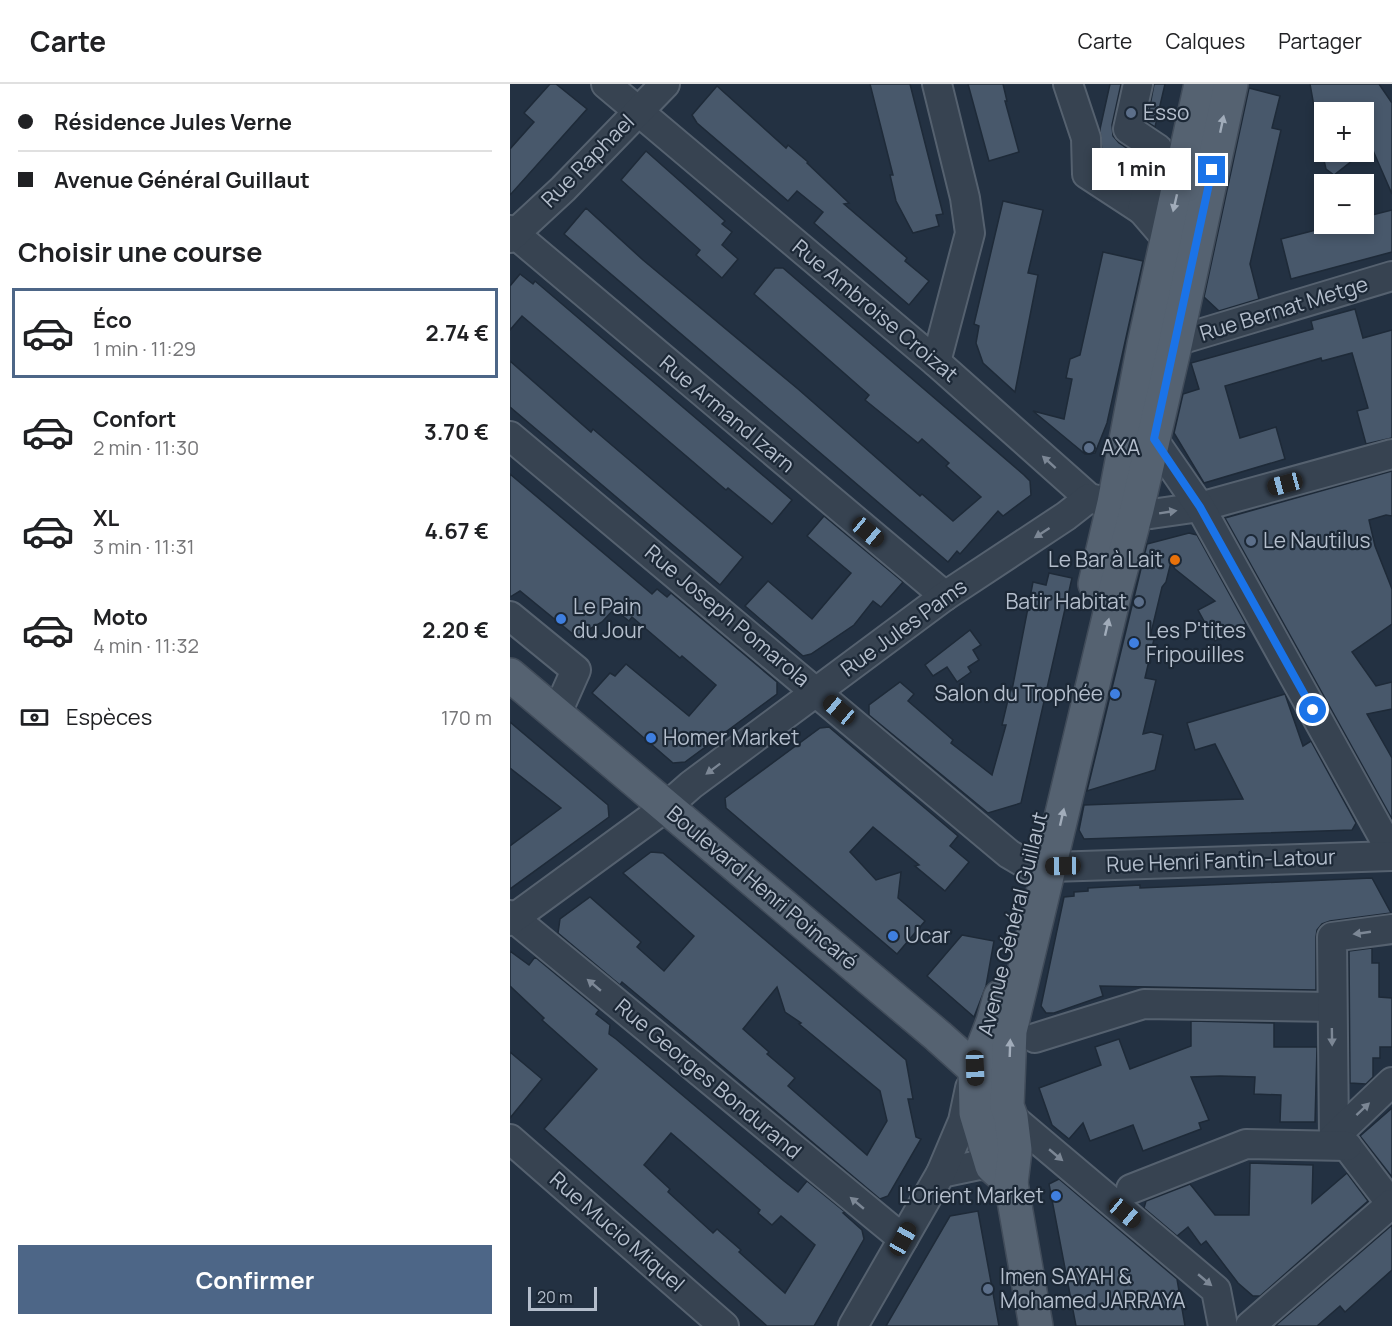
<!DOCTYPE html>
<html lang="fr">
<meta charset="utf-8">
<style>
:root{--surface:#fff;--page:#f6f6f6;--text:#202124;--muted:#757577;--line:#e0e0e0;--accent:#4d6687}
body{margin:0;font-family:Manrope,sans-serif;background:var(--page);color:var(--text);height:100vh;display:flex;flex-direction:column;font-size:22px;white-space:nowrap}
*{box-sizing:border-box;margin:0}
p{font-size:20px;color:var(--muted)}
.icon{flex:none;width:33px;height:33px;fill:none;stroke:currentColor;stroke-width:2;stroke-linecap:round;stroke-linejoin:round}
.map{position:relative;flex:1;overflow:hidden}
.details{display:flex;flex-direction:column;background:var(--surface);width:510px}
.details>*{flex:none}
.guide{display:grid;align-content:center;height:132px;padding:0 18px;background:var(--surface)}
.buttons{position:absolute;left:804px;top:18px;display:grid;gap:12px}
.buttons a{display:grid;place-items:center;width:60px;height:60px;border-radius:0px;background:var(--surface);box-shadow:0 3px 9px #0003;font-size:30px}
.scale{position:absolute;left:18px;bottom:15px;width:69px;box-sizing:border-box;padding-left:6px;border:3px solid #b4becc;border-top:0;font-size:16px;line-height:21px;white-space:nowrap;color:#b4becc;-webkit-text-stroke:4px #1c2836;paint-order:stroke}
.end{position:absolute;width:27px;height:27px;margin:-14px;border:8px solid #1a73e8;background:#fff;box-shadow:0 0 0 3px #fff}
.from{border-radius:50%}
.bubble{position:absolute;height:42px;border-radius:0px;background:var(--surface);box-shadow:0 3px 9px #0003;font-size:20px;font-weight:700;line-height:42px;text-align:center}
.car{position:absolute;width:18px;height:36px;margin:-18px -9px;border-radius:8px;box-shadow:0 0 4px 2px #0007;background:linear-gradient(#222 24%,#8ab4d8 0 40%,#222 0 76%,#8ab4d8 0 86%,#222 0)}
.guide b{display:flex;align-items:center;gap:21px;height:57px;font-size:22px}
.guide b+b{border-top:2px solid var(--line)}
.guide i{width:15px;height:15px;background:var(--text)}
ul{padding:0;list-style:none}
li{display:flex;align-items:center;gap:18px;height:90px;margin:0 12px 9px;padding:0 6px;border:3px solid transparent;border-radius:0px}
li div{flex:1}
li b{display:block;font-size:22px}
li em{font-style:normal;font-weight:700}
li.selected{border-color:var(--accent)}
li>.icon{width:54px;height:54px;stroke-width:1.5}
h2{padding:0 18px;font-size:27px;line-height:72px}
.pay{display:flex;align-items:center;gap:15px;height:66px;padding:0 18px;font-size:22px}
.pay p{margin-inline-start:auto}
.button{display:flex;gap:12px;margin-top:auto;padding:12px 18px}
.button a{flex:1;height:69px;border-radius:0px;background:var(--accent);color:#fff;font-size:24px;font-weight:700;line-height:69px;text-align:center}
header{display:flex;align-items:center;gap:36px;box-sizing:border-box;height:84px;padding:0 30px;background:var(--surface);border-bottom:2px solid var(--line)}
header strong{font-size:28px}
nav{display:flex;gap:33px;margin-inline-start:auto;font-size:21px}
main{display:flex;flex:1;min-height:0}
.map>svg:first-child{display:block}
.building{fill:#48586b;stroke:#1e2a38;stroke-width:1.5;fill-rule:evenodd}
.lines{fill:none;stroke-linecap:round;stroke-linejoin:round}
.minor-casing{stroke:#55616f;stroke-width:32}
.major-casing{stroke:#414c5a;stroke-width:36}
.minor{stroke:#374351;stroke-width:28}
.major{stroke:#556271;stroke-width:33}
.oneway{fill:#a1acba}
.oneway2{fill:#7c8795}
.route{stroke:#1a73e8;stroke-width:8}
.service-dot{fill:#5c6f8a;stroke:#1c2836;stroke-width:2}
.food-dot{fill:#e8710a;stroke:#1c2836;stroke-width:2}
.shop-dot{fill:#3f7fe0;stroke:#1c2836;stroke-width:2}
.labels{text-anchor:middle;stroke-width:4.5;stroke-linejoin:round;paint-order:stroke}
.poi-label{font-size:21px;fill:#b4becc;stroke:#1c2836;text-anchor:start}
.street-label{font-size:21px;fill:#b4becc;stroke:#1c2836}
</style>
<header>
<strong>Carte</strong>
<nav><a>Carte</a><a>Calques</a><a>Partager</a></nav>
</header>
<main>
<section class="details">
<div class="guide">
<b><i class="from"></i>Résidence Jules Verne</b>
<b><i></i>Avenue Général Guillaut</b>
</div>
<h2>Choisir une course</h2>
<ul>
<li class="selected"><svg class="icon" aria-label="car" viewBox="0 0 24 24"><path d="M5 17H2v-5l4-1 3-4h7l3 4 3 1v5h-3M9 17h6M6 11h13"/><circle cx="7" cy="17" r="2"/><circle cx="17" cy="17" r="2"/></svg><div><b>Éco</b><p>1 min · 11:29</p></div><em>2.74 €</em></li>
<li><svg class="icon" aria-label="car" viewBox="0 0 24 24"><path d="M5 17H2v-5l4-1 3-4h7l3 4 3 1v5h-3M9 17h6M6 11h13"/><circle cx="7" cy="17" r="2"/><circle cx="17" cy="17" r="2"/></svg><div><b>Confort</b><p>2 min · 11:30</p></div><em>3.70 €</em></li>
<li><svg class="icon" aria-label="car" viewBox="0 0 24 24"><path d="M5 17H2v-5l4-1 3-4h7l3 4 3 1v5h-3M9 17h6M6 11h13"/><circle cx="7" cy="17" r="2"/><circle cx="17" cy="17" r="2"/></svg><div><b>XL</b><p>3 min · 11:31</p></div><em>4.67 €</em></li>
<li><svg class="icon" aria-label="car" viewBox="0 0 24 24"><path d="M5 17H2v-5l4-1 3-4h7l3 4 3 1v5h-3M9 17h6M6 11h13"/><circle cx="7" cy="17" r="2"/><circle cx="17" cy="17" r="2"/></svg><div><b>Moto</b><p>4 min · 11:32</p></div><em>2.20 €</em></li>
</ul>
<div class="pay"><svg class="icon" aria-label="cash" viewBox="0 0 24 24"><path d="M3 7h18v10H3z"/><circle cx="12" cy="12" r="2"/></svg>Espèces<p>170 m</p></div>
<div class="button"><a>Confirmer</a></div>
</section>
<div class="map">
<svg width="882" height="1242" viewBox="0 0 882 1242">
<rect width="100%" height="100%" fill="#233142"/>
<!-- building -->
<g class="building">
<polygon points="40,0 46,0 77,25 0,111 0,65 24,38 14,29"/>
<polygon points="360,0 400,0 433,130 426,131 429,142 403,149 386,117 380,91 383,91"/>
<polygon points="458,0 493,0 497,17 495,17 509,68 479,77"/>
<polygon points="600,0 611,0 602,41 603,52 609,59 629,72 622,98 593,81 590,45"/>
<polygon points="644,0 655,0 645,43 637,38"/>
<polygon points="800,0 869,0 882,19 882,110 861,62 824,91 816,85 812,68 854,68 854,28 805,28"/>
<polygon points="207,2 276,64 278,61 298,78 297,79 339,119 334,120 397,174 395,177 419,197 399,221 304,139 313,128 287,107 278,117 187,39 182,31"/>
<polygon points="739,4 770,12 762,44 771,46 740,180 749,215 709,227 694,213"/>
<polygon points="136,67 215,137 212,140 222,148 212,161 228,175 212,194 186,171 190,166 111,96"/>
<polygon points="493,117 533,126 518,189 528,191 505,308 473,279 466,259 469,242 464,240"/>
<polygon points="76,124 133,176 288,305 410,412 412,410 443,437 471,413 436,382 439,379 412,355 408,359 355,316 359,311 244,210 265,184 273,184 514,391 520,397 521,411 493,432 488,427 450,470 447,467 438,478 54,150"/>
<polygon points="882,126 882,168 781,195 771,155 829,140 854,140 854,133"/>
<polygon points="593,168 633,177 597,339 585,369 575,370 523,327 554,335 562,295 556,294 560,275 570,271"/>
<polygon points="10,190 23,200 25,197 282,416 262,440 218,404 216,406 12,232 0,246 0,202"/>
<polygon points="845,225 853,254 882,246 882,354 856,360 847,327 858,324 842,269 812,277 811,274 715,302 730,354 766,343 775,375 694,399 664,349 673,310 689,305 681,279 803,245 801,237"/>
<polygon points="0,277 81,348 83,345 233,473 210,501 0,323"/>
<polygon points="882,387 882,432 876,431 859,436 865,462 882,505 882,540 842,568 866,602 882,598 882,625 857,630 882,674 882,735 715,434"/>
<polygon points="0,390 142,510 147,505 157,513 161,509 267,598 267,610 175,678 163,679 82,609 100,589 105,592 116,580 179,632 206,601 172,572 170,574 122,533 119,537 104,525 92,538 69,551 64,551 10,507 0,513"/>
<polygon points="314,432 393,498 371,523 363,517 344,541 301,570 293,572 235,522 258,497 302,535 341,489 297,452"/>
<polygon points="679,449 687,451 736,540 705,557 688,526 705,517 665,485 661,478 656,498 652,503 640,553 645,551 635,594 646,596 633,650 641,648 653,651 645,686 577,707 637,460"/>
<polygon points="539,489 562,494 511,719 478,729 359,631 359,621 390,598 404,610 398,617 443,656 441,659 482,691 496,641 492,641 501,603 502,606 523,498 536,501"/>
<polygon points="460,546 471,561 463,566 469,576 458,583 461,588 447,598 437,583 423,592 415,581"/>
<polygon points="775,610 793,662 801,657 846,739 842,746 574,755 569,746 574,721 733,715 705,660 685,666 677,639"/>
<polygon points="0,638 98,721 99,733 0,805 0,762 51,724 0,684"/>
<polygon points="319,643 448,752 440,762 459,778 435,807 405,782 409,781 363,743 340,768 366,796 391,788 388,814 415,837 387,870 216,724 215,714 310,644"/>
<path d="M141,768L153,769L396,976L403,1015H398L406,1053L411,1055L378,1112L370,1115L112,898L110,901L48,849L50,835L80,813L131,858L127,863L154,887L184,852L113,789ZM267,903L275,928L291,939L289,940L370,1007L377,1037L357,1071L278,1002L285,994L257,970L259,968L233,945Z"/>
<polygon points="862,794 881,829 820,837 812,840 807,846 806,853 806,906 590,902 593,912 544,929 536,929 531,922 554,813 564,812 564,808 578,807 578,804 630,801 630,804"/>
<polygon points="452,851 484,857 476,902 464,933 417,892"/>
<polygon points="862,864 862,879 869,879 869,913 882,914 882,963 870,963 870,974 863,974 863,993 856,1000 840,999 839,867"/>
<path d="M0,867L19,881L25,873L89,926L86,930L100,941L99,950L106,955L274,1097L288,1108L297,1097L335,1128L333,1129L352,1146L354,1155L304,1242H257L34,1045L87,985L32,936L34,934L0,902ZM161,1049L250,1126L248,1129L262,1141L271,1132L305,1161L275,1209L229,1168L231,1166L207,1145L203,1149L158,1108L160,1105L134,1081Z"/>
<polygon points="681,937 764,939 764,963 807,963 805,1038 770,1038 771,1011 744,1010 745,993 710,992 681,993 699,1036 689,1039 691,1045 633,1067 623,1041 580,1057 573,1039 559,1055 542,1041 529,1004 591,981 585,963 609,955 620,985 681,962"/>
<polygon points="0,968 32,995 0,1034"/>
<polygon points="882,1024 882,1093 850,1052"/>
<polygon points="740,1079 803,1081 802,1119 837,1089 858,1117 750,1212 743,1212 728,1199 696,1157 691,1161 678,1143 667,1152 634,1124 636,1117 680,1100 705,1131 739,1131"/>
<polygon points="549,1095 667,1195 675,1242 566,1242 539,1100"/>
<polygon points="468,1127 489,1242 376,1242 440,1132"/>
<polygon points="882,1141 882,1186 835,1228 830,1222 807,1242 765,1242"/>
</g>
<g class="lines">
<defs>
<g id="minor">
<polyline points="96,0 426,278 579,414 627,425 641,430 690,423 882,370"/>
<polyline points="558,0 576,54 577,90 632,126"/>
<polyline points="628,0 618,45 648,65 632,126 657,155"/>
<polyline points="0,146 435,512"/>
<polyline points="0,154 53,105 155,0"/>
<polyline points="666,257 882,192"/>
<polyline points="426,278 460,149 455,114 427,0"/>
<polyline points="0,352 499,770 518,781"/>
<polyline points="643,355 690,423 882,769"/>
<polyline points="0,532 66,586 46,631"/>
<polyline points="541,783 882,772"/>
<polyline points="0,831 393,1155"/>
<polyline points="0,837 156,723 181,701 435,512 556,432 579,414"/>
<polyline points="525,954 634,920 822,923"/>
<polyline points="501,1033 706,1206 713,1242"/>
<polyline points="824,1053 822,853 882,845"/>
<polyline points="824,1053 837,1062 882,1121"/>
<polyline points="824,1053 882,998"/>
<polyline points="0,1055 214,1242"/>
<polyline points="431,1089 469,1081 482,1082"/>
<polyline points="621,1105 736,1060 837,1062"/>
<polyline points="343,1242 431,1089 453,1037 460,1004"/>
<polyline points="740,1242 881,1120"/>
</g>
<g id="major">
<polyline points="585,500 604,419 634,261 691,0"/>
<polyline points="0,591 428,952 478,997"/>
<polyline points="490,913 483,938 465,984 466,1029 482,1082 501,1099"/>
<polyline points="526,1242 501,1099 505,1066 501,1033 497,1022 500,947 605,508 627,425 666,257 721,0"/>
</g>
</defs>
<!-- minor casing -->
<use href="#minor" class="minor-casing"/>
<!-- major casing -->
<use href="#major" class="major-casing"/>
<!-- minor -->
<use href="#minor" class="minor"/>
<!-- major -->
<use href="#major" class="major"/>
</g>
<!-- one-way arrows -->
<defs><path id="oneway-solid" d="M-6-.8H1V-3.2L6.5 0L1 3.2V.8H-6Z" transform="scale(1.5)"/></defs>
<g class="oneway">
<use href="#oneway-solid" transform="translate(712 40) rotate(-78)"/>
<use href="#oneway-solid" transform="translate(665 119) rotate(103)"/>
<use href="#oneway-solid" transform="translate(597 543) rotate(-77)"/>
<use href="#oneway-solid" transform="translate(552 733) rotate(-77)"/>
<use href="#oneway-solid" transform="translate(500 964) rotate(-88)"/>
</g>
<g class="oneway2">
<use href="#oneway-solid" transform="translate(539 378) rotate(-138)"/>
<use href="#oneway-solid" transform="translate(658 428) rotate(-9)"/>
<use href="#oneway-solid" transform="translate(532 449) rotate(147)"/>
<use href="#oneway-solid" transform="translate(203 685) rotate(143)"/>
<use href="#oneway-solid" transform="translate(852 849) rotate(172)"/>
<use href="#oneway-solid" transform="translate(84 901) rotate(-140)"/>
<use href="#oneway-solid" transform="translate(822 953) rotate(89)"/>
<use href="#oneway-solid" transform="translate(853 1025) rotate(-43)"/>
<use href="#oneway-solid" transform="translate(546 1071) rotate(40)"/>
<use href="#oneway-solid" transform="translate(347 1119) rotate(-140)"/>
<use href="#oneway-solid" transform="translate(695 1196) rotate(40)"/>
</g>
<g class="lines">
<!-- route -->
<polyline class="route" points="702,86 644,355 690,423 803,626"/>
</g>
<!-- markers -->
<g class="service-dot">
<circle cx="621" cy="29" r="6"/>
<circle cx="579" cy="364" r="6"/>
<circle cx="741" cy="457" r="6"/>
<circle cx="629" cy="518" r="6"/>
<circle cx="478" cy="1205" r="6"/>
</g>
<circle class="food-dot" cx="665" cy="476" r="6"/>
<g class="shop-dot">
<circle cx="51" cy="535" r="6"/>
<circle cx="624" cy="559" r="6"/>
<circle cx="605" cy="610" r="6"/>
<circle cx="141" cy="654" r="6"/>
<circle cx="383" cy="852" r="6"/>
<circle cx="546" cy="1112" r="6"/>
</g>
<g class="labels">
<!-- poi labels -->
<g class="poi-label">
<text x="633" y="36">Esso</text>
<text x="591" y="371">AXA</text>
<text x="753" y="464">Le Nautilus</text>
<text x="653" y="483" text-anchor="end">Le Bar à Lait</text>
<text x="617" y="525" text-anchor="end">Batir Habitat</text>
<text x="63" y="530">Le Pain<tspan x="63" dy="24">du Jour</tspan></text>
<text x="636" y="554">Les P'tites<tspan x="636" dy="24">Fripouilles</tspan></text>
<text x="593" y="617" text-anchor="end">Salon du Trophée</text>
<text x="153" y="661">Homer Market</text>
<text x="395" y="859">Ucar</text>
<text x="534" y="1119" text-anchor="end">L'Orient Market</text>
<text x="490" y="1200">Imen SAYAH &amp;<tspan x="490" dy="24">Mohamed JARRAYA</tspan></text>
</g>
<!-- street labels -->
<g class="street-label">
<text transform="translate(78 77) rotate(-45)" y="7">Rue Raphael</text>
<text transform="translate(774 225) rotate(-17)" y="7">Rue Bernat Metge</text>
<text transform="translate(365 227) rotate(40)" y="7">Rue Ambroise Croizat</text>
<text transform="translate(217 330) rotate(40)" y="7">Rue Armand Izarn</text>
<text transform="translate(217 532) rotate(40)" y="7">Rue Joseph Pomarola</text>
<text transform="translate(394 544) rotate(-36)" y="7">Rue Jules Pams</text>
<text transform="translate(711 777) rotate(-2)" y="7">Rue Henri Fantin-Latour</text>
<text transform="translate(252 804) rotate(40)" y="7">Boulevard Henri Poincaré</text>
<text transform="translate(503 840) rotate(-76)" y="7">Avenue Général Guillaut</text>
<text transform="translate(198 995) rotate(40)" y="7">Rue Georges Bondurand</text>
<text transform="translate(107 1148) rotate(41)" y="7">Rue Mucio Miquel</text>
</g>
</g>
</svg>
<div class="buttons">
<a>+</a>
<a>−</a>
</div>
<div class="scale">20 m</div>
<i class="end from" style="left:803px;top:626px"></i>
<i class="end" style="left:702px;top:86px"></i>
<div class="bubble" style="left:582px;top:64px;width:99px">1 min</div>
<i class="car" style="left:775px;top:400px;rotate:255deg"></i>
<i class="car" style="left:358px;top:448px;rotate:130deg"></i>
<i class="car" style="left:329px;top:626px;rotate:310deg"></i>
<i class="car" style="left:553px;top:782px;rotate:269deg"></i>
<i class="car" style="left:465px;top:984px;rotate:178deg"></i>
<i class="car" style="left:615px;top:1129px;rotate:130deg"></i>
<i class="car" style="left:393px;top:1155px;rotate:29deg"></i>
</div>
</main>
